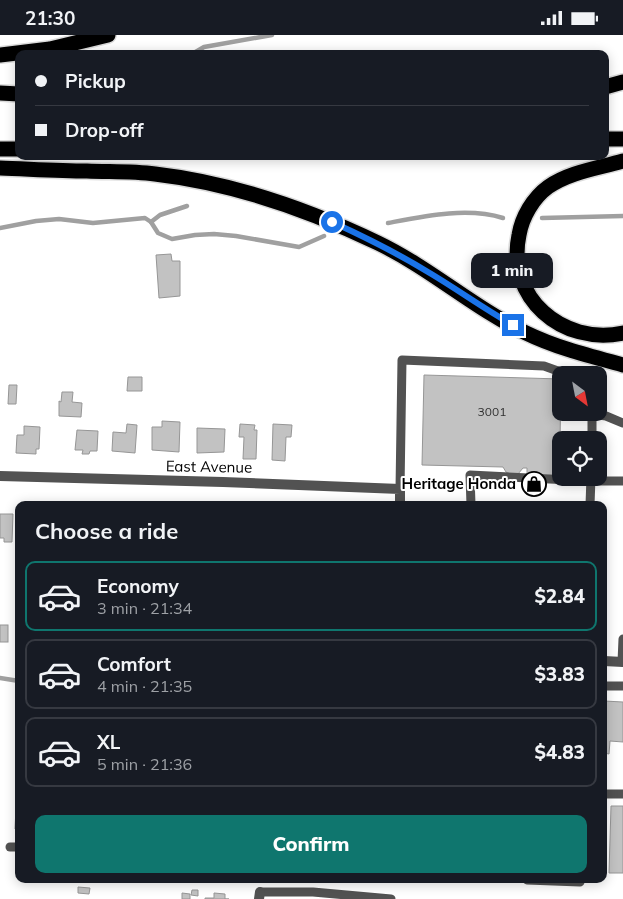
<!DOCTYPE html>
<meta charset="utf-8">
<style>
:root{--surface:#171b24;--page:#242831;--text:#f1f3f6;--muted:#9ea1a6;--line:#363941;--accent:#0f766e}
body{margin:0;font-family:Mulish,sans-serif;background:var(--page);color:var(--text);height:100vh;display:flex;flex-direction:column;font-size:19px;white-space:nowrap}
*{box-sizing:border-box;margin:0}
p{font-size:16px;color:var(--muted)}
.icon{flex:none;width:28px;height:28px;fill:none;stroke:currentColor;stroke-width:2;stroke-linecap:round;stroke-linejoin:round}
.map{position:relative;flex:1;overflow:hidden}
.details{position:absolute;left:15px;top:466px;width:592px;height:382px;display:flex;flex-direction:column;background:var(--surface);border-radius:10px;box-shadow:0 2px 12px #0003}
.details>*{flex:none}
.banner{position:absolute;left:15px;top:15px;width:594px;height:110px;border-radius:10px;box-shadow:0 2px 12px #0003;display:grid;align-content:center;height:110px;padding:0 20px;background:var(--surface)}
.needle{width:32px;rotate:148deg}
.tools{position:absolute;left:552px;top:331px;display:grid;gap:10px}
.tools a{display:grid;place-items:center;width:55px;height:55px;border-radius:10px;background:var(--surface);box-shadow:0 2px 12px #0003;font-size:25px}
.end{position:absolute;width:22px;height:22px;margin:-11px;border:6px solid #1a73e8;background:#fff;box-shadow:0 0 0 2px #fff}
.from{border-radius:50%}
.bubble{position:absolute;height:35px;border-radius:10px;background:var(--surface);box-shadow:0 2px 12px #0003;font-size:16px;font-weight:800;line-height:35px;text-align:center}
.banner b{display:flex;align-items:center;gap:18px;height:48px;font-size:19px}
.banner b+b{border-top:1px solid var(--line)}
.banner i{width:12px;height:12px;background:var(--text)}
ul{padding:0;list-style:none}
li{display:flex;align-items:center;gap:15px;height:70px;margin:0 10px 8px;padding:0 10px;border:2px solid var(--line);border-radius:10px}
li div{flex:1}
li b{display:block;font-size:19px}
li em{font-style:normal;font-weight:800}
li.active{border-color:var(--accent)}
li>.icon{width:45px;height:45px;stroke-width:1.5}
h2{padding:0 20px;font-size:22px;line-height:60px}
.button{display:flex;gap:10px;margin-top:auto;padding:10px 20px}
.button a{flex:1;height:58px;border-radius:10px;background:var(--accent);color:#fff;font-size:20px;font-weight:800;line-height:58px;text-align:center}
.status{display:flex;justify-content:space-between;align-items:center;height:35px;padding:0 25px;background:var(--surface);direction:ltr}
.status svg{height:14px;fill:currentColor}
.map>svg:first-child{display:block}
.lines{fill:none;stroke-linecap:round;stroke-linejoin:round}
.stream{stroke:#a0a0a0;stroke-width:4.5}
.building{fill:#c2c2c2;stroke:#969696}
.motorway-casing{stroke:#dbdbdb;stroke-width:18}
.service{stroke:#525252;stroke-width:9}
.minor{stroke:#525252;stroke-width:10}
.motorway{stroke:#000;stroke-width:15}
.route{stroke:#1a73e8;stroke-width:6}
.labels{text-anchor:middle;stroke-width:4;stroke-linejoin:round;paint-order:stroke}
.number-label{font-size:12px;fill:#303030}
.street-label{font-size:15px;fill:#000;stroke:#fff}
.poi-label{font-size:15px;font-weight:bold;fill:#000;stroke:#fff;text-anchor:end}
</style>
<div class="status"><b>21:30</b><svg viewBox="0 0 49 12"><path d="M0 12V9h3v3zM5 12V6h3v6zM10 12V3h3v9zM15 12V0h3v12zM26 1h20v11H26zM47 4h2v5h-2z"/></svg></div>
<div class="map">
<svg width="623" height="864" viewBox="0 0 623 864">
<rect width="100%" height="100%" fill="#fff"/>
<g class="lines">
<!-- stream -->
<g class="stream">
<polyline points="192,19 204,12 272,0"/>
<polyline points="542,183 623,181"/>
<polyline points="151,187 160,180 187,171"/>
<path d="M388,188C425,181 467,172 503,183"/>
<polyline points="0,193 36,186 59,184 93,188 145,183 151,187 158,198 172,204 195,200 214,199 236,201 299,212 324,201"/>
<polyline points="0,643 19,646"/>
</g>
</g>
<!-- building -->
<g class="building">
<polygon points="171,219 172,226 180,226 180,261 159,263 156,220"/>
<polygon points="424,340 561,344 560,406 561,406 561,431 559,431 559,441 527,440 527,433 523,433 518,439 511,440 506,437 503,432 422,430"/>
<polygon points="128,342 142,342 142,356 127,356"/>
<polygon points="9,350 17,350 16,369 8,369"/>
<polygon points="62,357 73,357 72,367 82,368 81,382 59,381 59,366 61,367"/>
<polygon points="162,386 180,387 179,417 152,415 152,392 162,392"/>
<polygon points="127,389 137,390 135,418 112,416 113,397 126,398"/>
<polygon points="240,389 255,390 254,395 257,395 256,424 243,424 244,402 239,402"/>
<polygon points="273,389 292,390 291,402 286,402 285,426 272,425"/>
<polygon points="24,391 40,392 39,414 36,414 36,419 16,418 17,400 24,400"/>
<polygon points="197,393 225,394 224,417 197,418"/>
<polygon points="77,395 98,396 97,416 90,416 89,419 82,419 83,415 75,415"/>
<polygon points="0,479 13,479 12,507 4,507 4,503 0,503"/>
<rect x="0" y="590" width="8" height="17"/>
<polygon points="604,666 623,667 623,707 610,706 609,719 604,718"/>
<polygon points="17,751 19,752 19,794 15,794"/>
<polygon points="611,771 623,771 623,838 609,838"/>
<polygon points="78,852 90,853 89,859 78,858"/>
<polygon points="192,855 198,855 198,861 191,860"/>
<polygon points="182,858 190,859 190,864 182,864"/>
<polygon points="214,858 225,859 225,864 229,864 205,864 205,863 214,863"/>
</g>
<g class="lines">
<defs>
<g id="motorway">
<polyline points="0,20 50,14 108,0"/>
<polyline points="605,52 623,47"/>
<polyline points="0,58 19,59"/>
<polyline points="605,104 623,104"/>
<polyline points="0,114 19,114"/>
<path d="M623,126C599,133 569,137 548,152C533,163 522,182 519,200C506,262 562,311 623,298"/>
<path d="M0,133C29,134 58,136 87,136C109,137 132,136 155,139C233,148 307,174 378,208C430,233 474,273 526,298C557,313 590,321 623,330"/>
</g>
</defs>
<!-- motorway casing -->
<use href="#motorway" class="motorway-casing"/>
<!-- service -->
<g class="service">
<polyline points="592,379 606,381 623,388"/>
<polyline points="592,405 592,378"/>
<polyline points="400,454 402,325 544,331 569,340"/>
<polyline points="471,470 470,440 591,446 623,446"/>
<polyline points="590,470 591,442"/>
<polyline points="622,627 623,604"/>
<polyline points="604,651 623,651"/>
<polyline points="604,759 623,759"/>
<polyline points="10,812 19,812"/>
<polyline points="527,845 580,847 580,845"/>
<polyline points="260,857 313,857 391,864"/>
</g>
<!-- minor -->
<g class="minor">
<polyline points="0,441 223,447 400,454 400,470"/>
<polyline points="604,626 623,627"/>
<polyline points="259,864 260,857"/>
</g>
<!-- motorway -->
<use href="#motorway" class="motorway"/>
</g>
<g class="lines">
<!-- route -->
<path class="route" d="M332,187C365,202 397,218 428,237C457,254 484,274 513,290"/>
</g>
<!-- icons -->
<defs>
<symbol id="shop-ring" viewBox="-11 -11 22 22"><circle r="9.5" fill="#fff" stroke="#000" stroke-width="1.5"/><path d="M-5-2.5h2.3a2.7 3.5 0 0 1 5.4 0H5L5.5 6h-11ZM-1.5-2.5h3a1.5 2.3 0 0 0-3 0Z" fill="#000"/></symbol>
</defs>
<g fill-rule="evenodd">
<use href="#shop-ring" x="520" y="435" width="28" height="28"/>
</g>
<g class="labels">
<!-- number labels -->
<g class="number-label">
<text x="492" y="381">3001</text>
</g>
<!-- street labels -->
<g class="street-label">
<text transform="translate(209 432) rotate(1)" y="5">East Avenue</text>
</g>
<!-- poi labels -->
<g class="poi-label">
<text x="516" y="454">Heritage Honda</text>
</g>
</g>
</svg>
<div class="tools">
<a><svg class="needle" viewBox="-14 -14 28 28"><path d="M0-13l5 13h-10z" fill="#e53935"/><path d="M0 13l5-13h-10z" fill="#9ea1a6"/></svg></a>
<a><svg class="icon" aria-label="locate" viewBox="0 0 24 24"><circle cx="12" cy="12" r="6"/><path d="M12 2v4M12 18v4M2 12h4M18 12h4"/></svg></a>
</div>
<i class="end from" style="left:332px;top:187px"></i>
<i class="end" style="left:513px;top:290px"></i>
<div class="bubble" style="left:471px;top:218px;width:82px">1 min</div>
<div class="banner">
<b><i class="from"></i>Pickup</b>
<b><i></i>Drop-off</b>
</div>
<section class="details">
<h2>Choose a ride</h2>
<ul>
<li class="active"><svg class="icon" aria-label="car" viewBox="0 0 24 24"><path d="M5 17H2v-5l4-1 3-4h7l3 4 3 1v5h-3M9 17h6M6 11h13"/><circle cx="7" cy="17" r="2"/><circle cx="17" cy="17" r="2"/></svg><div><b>Economy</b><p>3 min · 21:34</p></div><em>$2.84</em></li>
<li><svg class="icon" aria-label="car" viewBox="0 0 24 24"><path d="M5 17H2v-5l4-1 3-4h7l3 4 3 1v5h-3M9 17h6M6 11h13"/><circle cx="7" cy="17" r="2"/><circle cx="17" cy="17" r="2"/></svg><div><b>Comfort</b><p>4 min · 21:35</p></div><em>$3.83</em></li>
<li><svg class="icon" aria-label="car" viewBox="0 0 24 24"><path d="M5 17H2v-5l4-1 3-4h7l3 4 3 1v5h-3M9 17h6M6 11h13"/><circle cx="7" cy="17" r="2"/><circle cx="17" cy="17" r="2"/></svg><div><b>XL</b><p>5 min · 21:36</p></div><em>$4.83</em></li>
</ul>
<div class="button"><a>Confirm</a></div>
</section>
</div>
